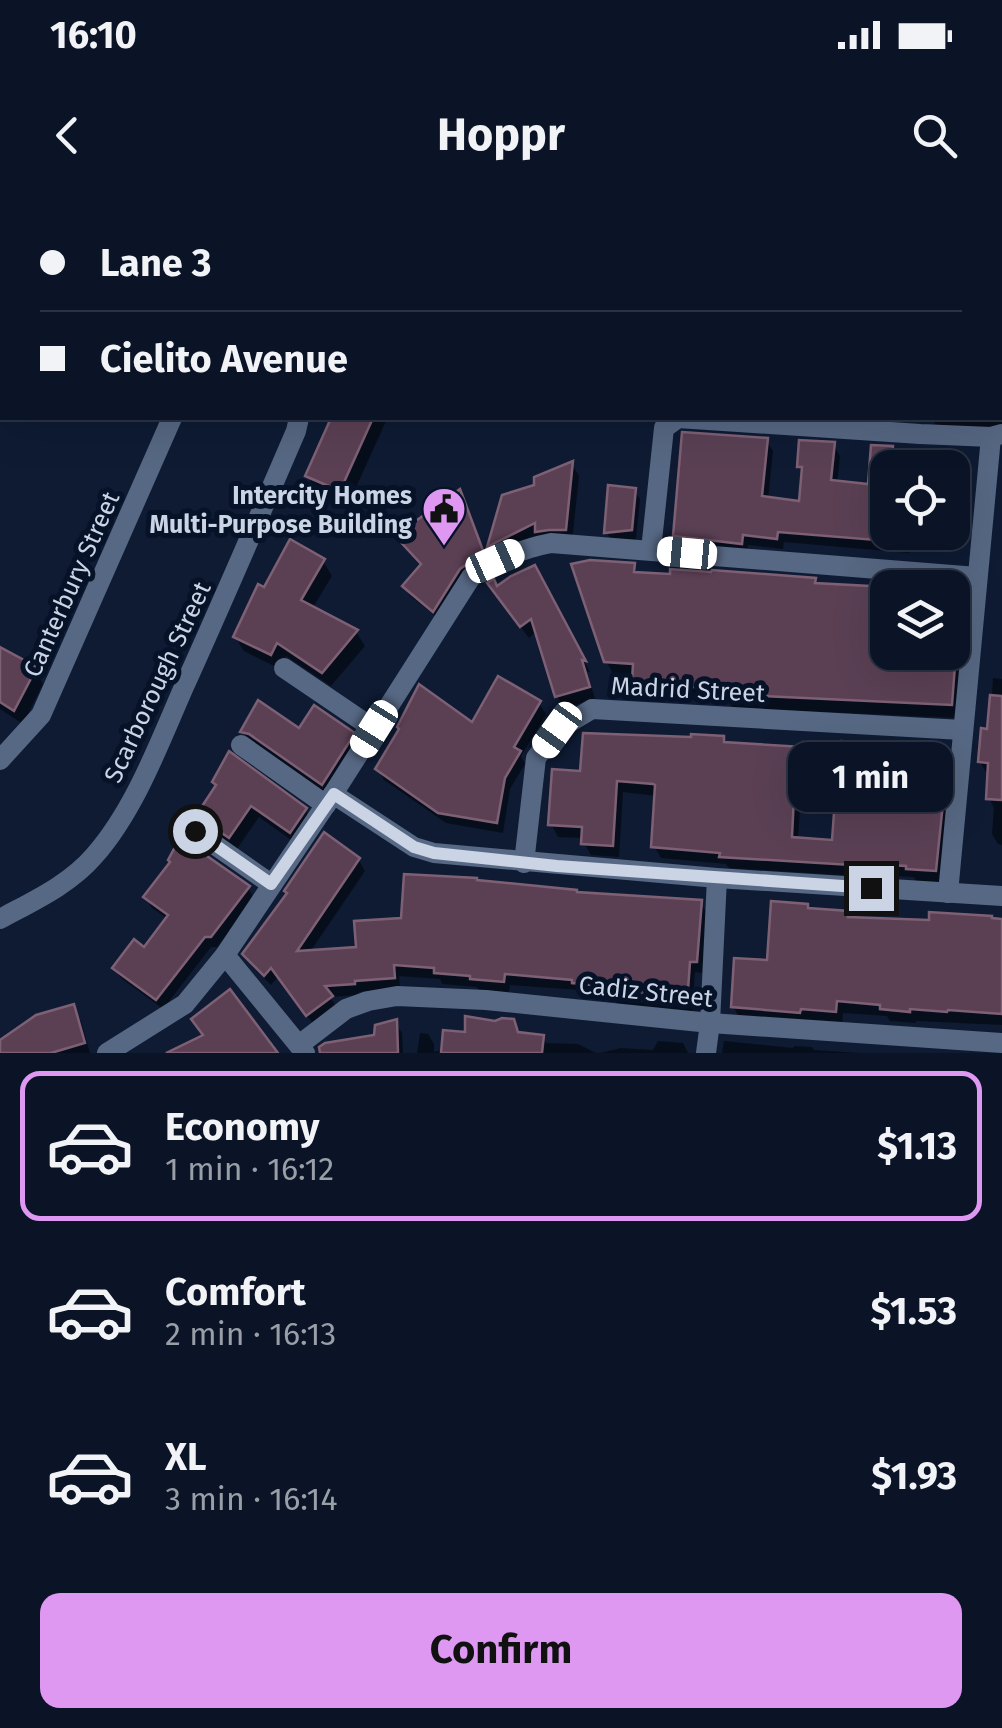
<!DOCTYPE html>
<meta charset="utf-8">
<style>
:root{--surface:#0a1426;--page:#131d2e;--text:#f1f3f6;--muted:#999ea7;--line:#2a3343;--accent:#de98f2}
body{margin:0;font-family:"Fira Sans",sans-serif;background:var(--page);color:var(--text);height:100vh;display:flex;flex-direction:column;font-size:38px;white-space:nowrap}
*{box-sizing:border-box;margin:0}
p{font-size:32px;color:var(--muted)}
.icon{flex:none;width:55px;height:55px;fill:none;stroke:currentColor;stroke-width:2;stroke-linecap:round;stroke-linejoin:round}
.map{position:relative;height:853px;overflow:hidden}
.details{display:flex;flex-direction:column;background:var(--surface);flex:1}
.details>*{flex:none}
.banner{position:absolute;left:0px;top:0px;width:1002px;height:220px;box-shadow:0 10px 40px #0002,0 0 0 2px var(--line);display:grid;align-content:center;height:220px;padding:0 40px;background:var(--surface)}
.controls{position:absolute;left:870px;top:250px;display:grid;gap:20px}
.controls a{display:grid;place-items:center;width:100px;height:100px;border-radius:20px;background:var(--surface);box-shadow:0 10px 40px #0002,0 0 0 2px var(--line);font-size:50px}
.end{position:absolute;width:45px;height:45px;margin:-22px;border:12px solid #cbd4e4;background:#111;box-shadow:0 0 0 5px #111}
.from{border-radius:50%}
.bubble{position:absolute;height:70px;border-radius:20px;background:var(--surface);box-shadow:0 10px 40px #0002,0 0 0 2px var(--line);font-size:32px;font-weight:700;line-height:70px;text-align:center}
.car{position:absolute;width:30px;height:60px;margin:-30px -15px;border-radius:12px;box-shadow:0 0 8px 2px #0007;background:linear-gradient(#fff 24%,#345 0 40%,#fff 0 76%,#345 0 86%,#fff 0)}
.banner b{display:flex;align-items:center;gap:35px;height:95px;font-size:38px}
.banner b+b{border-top:2px solid var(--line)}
.banner i{width:25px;height:25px;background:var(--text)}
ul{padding:18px 0 0;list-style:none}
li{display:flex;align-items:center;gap:30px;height:150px;margin:0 20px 15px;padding:0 20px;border:5px solid transparent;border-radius:20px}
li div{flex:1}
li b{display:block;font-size:38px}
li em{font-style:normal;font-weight:700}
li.on{border-color:var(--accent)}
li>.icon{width:90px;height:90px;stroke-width:1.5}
.button{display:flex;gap:20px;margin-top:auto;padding:20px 40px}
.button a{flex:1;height:115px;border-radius:20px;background:var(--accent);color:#111;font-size:40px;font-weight:700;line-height:115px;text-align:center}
.status{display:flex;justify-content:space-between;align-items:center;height:70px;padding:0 50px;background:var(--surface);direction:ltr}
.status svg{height:28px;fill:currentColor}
header{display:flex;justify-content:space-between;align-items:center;height:130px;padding:0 40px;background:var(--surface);font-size:45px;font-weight:700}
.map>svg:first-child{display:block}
.shadow{fill:#0007;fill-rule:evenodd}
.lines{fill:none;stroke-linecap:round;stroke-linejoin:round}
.river{stroke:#000808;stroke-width:35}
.building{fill:#5b4054;stroke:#7e6075;stroke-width:2.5;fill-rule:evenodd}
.minor{stroke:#576884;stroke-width:20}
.route{stroke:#cbd4e4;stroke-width:12}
.labels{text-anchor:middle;stroke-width:10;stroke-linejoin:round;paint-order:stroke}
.poi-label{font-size:25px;font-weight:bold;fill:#cbd4e4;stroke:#061228;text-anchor:end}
.street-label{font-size:25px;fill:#cbd4e4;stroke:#061228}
</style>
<div class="status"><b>16:10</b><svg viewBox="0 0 49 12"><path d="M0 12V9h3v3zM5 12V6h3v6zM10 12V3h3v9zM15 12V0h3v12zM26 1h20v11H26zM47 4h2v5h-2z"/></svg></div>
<header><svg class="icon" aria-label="back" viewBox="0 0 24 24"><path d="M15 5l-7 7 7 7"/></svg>Hoppr<svg class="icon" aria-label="search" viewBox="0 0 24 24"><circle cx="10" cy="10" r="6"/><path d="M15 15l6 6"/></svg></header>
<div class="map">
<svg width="1002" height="853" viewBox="0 0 1002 853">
<rect width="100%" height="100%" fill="#0e1b33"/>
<!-- shadow -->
<g class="shadow">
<polygon points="443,0 474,0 475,2 445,2"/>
<polygon points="639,0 660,0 659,2 638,2"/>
<polygon points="731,0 730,2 702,2 703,0"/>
<polygon points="770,0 833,0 833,2 769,2"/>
<polygon points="887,0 930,0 930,2 886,2"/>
<polygon points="1000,24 1002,24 1002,71 1000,74"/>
<polygon points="1000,140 1002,141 1002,232 938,231 932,218 1000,218"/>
<polygon points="334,218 387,219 348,305 316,290 308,276"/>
<polygon points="766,240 773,251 768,300 801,304 804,274 799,266 834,245 840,256 837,284 870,287 892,248 897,258 939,261 943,268 888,268 888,332 911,332 909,353 784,342 783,349 748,345 747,355 682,346 675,335"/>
<polygon points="572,264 579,276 572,342 497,358 490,347 504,297 536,287"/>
<polygon points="634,290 640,299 636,339 612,341 606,332"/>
<polygon points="952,297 960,308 958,333 946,332 952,332"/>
<polygon points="464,301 488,363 439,419 410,396 405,386 423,366 398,336"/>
<polygon points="323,361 332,376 312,409 356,432 365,446 331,486 286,456 280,469 244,451 235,437 265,390"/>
<polygon points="633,366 638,375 814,380 888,452 952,452 952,392 961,392 969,406 959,518 733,508 730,503 643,495 635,477 614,475 606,461"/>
<polygon points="534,368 590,472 587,472 595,499 564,508 557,496 537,431 529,438 497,396 497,389"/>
<polygon points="0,450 35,469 43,484 23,524 0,509"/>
<polygon points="993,478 1002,479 1002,645 998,644 992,634 994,608 989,598 990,572 986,572 980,562 990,531"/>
<polygon points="539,503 546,514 521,556 525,564 510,589 503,633 446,623 384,580 378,569 401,530 472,526"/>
<polygon points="300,531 354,535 361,548 330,597 251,544 243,532"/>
<path d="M723,538L726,545L805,550L907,548L910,554L942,556L949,568L942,682L916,681L914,677L873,675V677L729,668L726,664L661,658L654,646L657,596L623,592L619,657L591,655L584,643V638L558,637L551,624L582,574ZM800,608L836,610L834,642L798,640Z"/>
<polygon points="218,586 305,610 313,623 298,645 259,617 237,649 206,630 198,617"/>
<polygon points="358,659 365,671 310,752 358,749 403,721 511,687 700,702 707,713 702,773 695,772 692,814 620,809 613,797 581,794 579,790 510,785 509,792 479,790 477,787 442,784 440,779 399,776 400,789 359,792 360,795 330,797 337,808 314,825 278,777 271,785 252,766 245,754"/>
<polygon points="248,688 254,698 217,747 211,747 163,809 121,778 115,768 145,750 168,719 152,708 146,698"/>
<polygon points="809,711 847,714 851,719 1002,722 1002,825 916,821 916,823 890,821 887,816 843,813 842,824 740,819 733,806"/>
<polygon points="73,807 81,821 90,853 0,853 0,843"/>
<polygon points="395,822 402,833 403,853 326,853 347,839 349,842 377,838"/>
<polygon points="420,833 428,834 434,844 434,852 519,835 543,837 546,843 578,844 596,853 417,853"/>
<polygon points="658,841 683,843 688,853 600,853 621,848 653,850"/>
<polygon points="724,841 793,848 794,846 812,847 814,850 861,853 722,853"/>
</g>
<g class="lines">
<!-- river -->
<g class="river">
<polyline points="190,0 190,2"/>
<polyline points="941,0 942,2"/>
<polyline points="0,25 2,23"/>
</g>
</g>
<!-- building -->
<g class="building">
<polygon points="331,218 373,218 340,291 305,276"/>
<polygon points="682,232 768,238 762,296 799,301 802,267 797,267 799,240 835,242 831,280 868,284 871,245 893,246 891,268 888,268 888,341 778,332 777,339 743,335 742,344 673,336"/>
<polygon points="573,261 566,330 549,330 535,332 535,323 487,347 502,295 534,285 534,277"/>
<polygon points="608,285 636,288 632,330 604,333"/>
<polygon points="460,289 484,353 460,369 433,412 402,386 421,364 395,336"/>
<polygon points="290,339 325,359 301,400 358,430 322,473 277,443 271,455 233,437 258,384 264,387"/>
<polygon points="590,360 635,363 634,372 670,374 670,369 711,372 712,370 816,378 815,383 888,387 888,452 956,452 952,505 722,494 722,490 632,481 633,464 604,462 571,364"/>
<polygon points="535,365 586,461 582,460 590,487 555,497 531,419 520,427 487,383 494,379 497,386 511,376"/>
<polygon points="0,447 37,467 14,511 0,502"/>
<polygon points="498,476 541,501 514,547 521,551 505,578 497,623 438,613 375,569 399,529 397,527 419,484 472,522"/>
<polygon points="990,495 1002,496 1002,600 986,599 988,563 978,562 981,528 987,529"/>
<polygon points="258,500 299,528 314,505 355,533 322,585 249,534 240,532"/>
<path d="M583,533L691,537V534L724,536V542L803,547V542L840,545L841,541L908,546V551L944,553L940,603H943L936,671L906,669V666L867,664V666L719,657L720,653L651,647L655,585L653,584L617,581L613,646L581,644L582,627L548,625L552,569L580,571ZM794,596L835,599L832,640L792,637Z"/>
<polygon points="229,551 307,608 290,633 251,606 229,638 203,620 195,617 216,585 212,582"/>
<polygon points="324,632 360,658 297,751 356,747 354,721 401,718 404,674 477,678 477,680 577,690 577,692 702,700 697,762 690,762 687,804 611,798 612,787 572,783 572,780 505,774 504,782 470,779 470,776 434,773 434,768 394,765 395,778 355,781 355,784 325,786 333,796 306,816 271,768 264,776 242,754 287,693 284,691"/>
<polygon points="182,634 187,642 250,686 211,737 205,737 156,800 112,768 134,739 144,747 168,715 143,697 170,662 168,660"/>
<polygon points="771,701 808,704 808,708 849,711 848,717 929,720 929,712 992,716 992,718 1002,719 1002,814 948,810 947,812 910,809 910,812 880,809 880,805 837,801 836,812 801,809 800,813 731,807 734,758 767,760"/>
<polygon points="230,789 278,853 166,853 203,835 191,819"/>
<polygon points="74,804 85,843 51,853 0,853 0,840 36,815"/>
<polygon points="465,816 495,821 502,818 514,819 518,832 544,835 542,853 441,853 443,830 465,832"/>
<polygon points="397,819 398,853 320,853 319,847 325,843 374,835 375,825"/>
</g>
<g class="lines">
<!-- minor -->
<g class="minor">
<polyline points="1000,83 1002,85"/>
<polyline points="0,198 2,195"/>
<polyline points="651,350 664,228 678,218 920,234 991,237 1002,234"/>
<polyline points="284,468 374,529"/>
<polyline points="241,545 326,605"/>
<polyline points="0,560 41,515 172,218"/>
<polyline points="333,594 414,647 434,653 717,678 1002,696"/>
<polyline points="195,631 271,684"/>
<polyline points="524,663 536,558 557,530 592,509 962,530"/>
<polyline points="948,693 991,237"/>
<path d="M0,719C33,701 69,685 94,656C134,611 159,544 183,489C222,403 259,317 296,231L299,218"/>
<polyline points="225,755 305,853"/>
<polyline points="299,845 346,809 368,801 397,796 486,800 710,823 1002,843"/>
<path d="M107,853L185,804L225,755L333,594L471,377C497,360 520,349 551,343L977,377"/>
<polyline points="706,853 710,823 717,678"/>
</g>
</g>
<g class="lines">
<!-- route -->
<polyline class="route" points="195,631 271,684 334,594 414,647 434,653 557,666 871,688"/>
</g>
<!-- icons -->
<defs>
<symbol id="civic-pin" viewBox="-11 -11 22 30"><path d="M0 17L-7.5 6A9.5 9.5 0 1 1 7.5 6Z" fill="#de98f2" stroke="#061228"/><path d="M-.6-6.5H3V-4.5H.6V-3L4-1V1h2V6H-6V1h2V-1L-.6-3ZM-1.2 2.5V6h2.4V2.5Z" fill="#111"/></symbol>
</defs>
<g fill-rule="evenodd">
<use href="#civic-pin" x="419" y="284" width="50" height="68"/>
</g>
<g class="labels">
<!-- poi labels -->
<g class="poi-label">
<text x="412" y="304">Intercity Homes<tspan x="412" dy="29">Multi-Purpose Building</tspan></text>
</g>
<!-- street labels -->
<g class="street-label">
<text transform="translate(71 384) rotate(-66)" y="9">Canterbury Street</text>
<text transform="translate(157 482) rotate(-65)" y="9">Scarborough Street</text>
<text transform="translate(688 489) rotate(3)" y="9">Madrid Street</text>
<text transform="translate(646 791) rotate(6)" y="9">Cadiz Street</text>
</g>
</g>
</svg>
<div class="controls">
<a><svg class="icon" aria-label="locate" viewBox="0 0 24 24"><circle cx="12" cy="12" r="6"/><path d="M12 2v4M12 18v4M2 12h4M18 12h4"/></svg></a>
<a><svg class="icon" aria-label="layers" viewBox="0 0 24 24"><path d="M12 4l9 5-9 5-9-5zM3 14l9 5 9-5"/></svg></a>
</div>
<i class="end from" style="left:195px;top:631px"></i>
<i class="end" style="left:871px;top:688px"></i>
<div class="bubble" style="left:788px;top:542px;width:165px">1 min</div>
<i class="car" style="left:687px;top:353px;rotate:275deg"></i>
<i class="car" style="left:495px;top:361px;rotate:66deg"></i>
<i class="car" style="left:374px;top:529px;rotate:212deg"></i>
<i class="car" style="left:557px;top:530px;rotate:216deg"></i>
<div class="banner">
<b><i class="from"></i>Lane 3</b>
<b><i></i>Cielito Avenue</b>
</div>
</div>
<section class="details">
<ul>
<li class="on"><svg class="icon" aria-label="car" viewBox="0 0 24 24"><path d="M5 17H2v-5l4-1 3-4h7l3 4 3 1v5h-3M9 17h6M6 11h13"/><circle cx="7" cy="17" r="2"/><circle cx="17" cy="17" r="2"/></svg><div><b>Economy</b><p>1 min · 16:12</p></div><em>$1.13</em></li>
<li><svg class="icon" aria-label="car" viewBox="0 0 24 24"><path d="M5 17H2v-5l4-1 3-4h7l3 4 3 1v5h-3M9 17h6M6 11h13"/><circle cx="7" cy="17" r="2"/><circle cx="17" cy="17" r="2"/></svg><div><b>Comfort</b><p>2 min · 16:13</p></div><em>$1.53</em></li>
<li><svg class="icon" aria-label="car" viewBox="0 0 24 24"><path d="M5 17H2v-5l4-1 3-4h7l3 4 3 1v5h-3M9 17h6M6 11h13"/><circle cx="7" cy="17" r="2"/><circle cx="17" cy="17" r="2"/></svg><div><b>XL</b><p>3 min · 16:14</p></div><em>$1.93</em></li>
</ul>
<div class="button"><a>Confirm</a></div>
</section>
